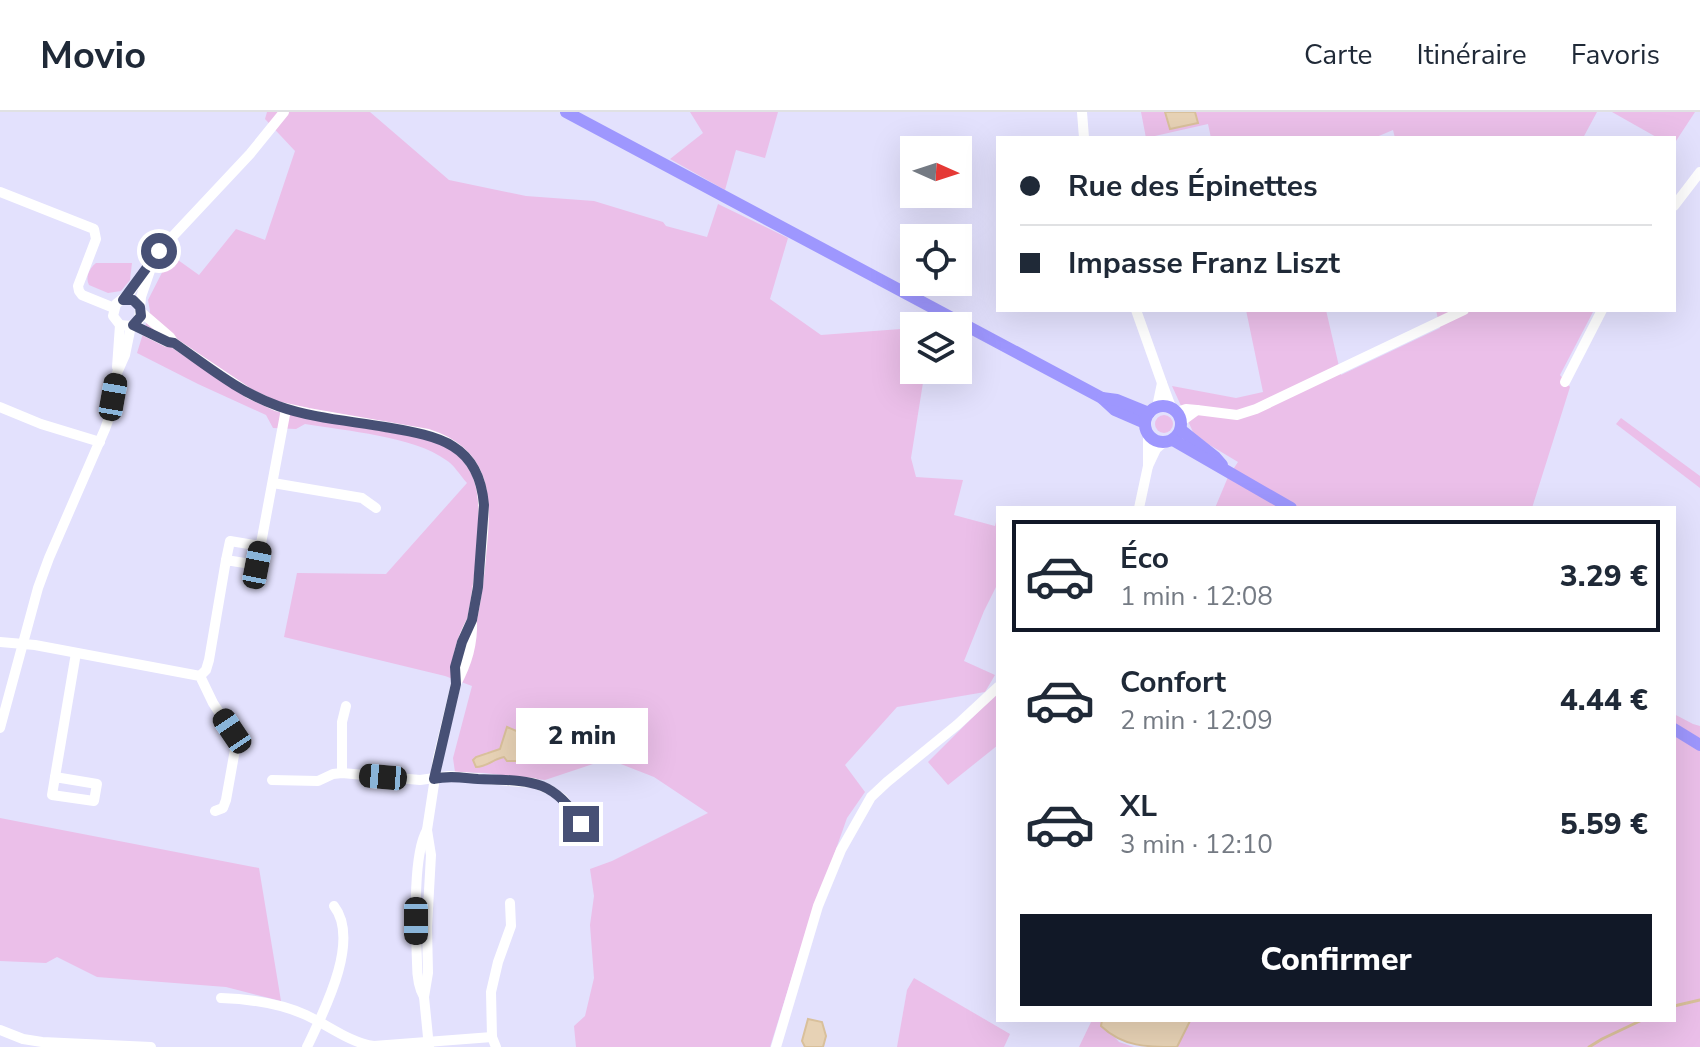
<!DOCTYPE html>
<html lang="fr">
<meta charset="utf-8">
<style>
:root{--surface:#fff;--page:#f2f2f3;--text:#1f2937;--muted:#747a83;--line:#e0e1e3;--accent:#111827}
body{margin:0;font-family:"Nunito Sans",sans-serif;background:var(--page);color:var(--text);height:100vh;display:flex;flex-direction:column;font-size:30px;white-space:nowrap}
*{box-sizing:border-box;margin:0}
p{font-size:26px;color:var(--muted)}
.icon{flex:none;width:44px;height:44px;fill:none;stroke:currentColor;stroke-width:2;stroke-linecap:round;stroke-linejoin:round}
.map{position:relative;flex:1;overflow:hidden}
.side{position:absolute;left:996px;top:394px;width:680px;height:516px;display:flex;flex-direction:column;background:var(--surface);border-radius:0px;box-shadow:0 8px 32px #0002}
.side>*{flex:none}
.top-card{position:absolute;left:996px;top:24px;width:680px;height:176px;border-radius:0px;box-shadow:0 8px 32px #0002;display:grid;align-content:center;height:176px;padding:0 24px;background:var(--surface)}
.needle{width:52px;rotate:93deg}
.fabs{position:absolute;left:900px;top:24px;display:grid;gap:16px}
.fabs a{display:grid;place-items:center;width:72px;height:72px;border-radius:0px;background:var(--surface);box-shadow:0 8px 32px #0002;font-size:40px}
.end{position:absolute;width:36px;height:36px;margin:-18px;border:10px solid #475075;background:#fff;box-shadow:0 0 0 4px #fff}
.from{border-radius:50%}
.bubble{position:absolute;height:56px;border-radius:0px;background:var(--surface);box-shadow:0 8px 32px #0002;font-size:26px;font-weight:800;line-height:56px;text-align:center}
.car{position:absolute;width:24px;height:48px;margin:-24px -12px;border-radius:10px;box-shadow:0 0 6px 2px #0007;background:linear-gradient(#222 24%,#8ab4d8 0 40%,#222 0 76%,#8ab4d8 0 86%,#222 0)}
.top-card b{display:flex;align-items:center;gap:28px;height:76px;font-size:30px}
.top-card b+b{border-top:2px solid var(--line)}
.top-card i{width:20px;height:20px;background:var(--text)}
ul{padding:14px 0 0;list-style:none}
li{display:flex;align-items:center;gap:24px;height:112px;margin:0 16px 12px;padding:0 8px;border:4px solid transparent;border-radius:0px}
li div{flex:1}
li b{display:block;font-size:30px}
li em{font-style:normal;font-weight:800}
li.active{border-color:var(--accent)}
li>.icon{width:72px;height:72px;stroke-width:1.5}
.action{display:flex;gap:16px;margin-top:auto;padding:16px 24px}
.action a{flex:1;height:92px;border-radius:0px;background:var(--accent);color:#fff;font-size:32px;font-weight:800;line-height:92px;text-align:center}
header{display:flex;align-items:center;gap:48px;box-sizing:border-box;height:112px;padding:0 40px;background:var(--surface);border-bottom:2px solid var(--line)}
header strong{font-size:38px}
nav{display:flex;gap:44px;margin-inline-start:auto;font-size:28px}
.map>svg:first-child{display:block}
.green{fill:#ebbfe9;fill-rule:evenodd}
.water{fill:#e7d2b5;stroke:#d9c09b;stroke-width:2}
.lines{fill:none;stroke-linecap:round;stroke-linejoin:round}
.stream{stroke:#d9c09b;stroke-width:3}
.minor{stroke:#fff;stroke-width:10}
.major{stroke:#9e97fe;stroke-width:12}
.route{stroke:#475075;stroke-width:10}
</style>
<header>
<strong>Movio</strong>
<nav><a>Carte</a><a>Itinéraire</a><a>Favoris</a></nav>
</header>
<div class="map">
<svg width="1700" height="935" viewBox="0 0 1700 935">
<rect width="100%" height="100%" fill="#e3e1fd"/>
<!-- green -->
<g class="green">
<path d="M267,0H370L449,68L526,84L594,89L663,110L666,114L707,125L718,92L788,126L770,187L821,223L914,216V258H925L911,346L916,365L963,368L954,403L995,414L998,402V475H996L984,499L964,549L995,563L985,580L897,595L845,653L865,680L847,706L801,836L770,935H576L574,914L585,904L594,866L590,813L594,784L590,757L612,749L708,701L654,665L608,647L545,668L485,661L455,660L453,646L472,574L445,564L284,525L297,461L386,462L467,371C460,363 454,353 446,348C413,324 346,319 305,312L296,317L273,316L266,303L198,272L137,241L150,199L148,188L171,143L199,163L236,117L265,128L295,39L265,7ZM507,615L508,649L504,645L494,647L485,654V641L500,637Z"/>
<polygon points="690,0 778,0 765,46 736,38 725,78 670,47 703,21"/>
<polygon points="1141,0 1597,0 1583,26 1395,26 1393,18 1374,26 1211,26 1208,12 1146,26"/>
<polygon points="1612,0 1695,0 1674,32 1674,26 1658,26"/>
<path d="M96,151H132L130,168L121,179L108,181L89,173C85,165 89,157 96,151Z"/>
<polygon points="1246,198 1326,198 1341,263 1440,216 1436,198 1594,198 1560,263 1570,275 1532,396 1215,396 1228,365 1238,350 1208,332 1193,320 1172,274 1236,286 1263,280"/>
<circle cx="1164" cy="312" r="9"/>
<polygon points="1621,306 1700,364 1700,376 1616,312"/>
<polygon points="998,580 998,633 948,673 928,650"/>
<polygon points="1674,602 1693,612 1700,614 1700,935 1177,935 1190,908 1674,908"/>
<polygon points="0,706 259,756 281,889 226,875 97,865 57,845 46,851 0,849"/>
<polygon points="914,866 1010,922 1004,935 897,935 907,878"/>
<polygon points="1092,908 1102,908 1101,910 1119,930 1134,935 1079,935"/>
</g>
<!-- water -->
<g class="water">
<polygon points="1165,0 1195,0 1198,11 1170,17"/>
<path d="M507,615C522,622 544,627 550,644L522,649H507L504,645C493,647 487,655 476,655L473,648L476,645L500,637Z"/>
<polygon points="808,907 822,910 826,924 823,935 805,935 802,929"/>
<path d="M1102,908H1190V909L1177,935C1147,935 1123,935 1101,914Z"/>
</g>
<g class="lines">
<!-- stream -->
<g class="stream">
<polyline points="1674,894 1700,888"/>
<polyline points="1589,935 1602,927 1642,908"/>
</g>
<!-- minor -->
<g class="minor">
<polyline points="1082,0 1084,26"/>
<polyline points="0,80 94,117 96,127 78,174 79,179 82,183 114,196"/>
<polyline points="1674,94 1700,60"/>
<polyline points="153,150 141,185 139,208 131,214 120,213 113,204 116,192 129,182 159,139 250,42 284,0"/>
<polyline points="1136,198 1162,271"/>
<path d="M141,200L170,225L174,231L250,282L276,294L308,301L428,322C485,340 487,383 482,434C480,459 477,484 472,508"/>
<polyline points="133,213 167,230"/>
<polyline points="117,255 120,213"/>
<polyline points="1565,270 1602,198"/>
<polyline points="0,295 41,312 100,330"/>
<polyline points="1157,295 1162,271 1171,295"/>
<polyline points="1197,298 1237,303 1256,297 1464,198"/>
<polyline points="1177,300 1186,297 1197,298 1182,309"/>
<polyline points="1148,322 1148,354 1156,337 1163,331"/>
<polyline points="273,371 362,386 376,396"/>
<polyline points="1139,396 1148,354"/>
<polyline points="226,448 230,429 261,434"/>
<path d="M472,508C473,532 467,551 456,572C455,549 461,528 472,508Z"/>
<polyline points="0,530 35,533 200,564 213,591 236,626 236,632 226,688 223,696 215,699"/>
<polyline points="200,564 206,558 209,548 226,448 257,453 286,297"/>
<polyline points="0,616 38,476 49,446 105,317 110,303 117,261 125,243 131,214"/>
<polyline points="342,661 342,610 346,594"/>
<polyline points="55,665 76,541"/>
<polygon points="55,665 97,672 94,689 52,683"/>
<polyline points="272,668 318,669 333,662 342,661 420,668 449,664 534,671 550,678 563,687 581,712 594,728"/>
<polyline points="427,718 431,743 427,815 428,861 424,885 429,935"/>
<path d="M424,885C418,875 417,862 417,851C416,819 412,744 427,718L438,646L456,572"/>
<path d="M221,886C250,887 279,891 306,903C328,913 350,931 374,934L492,925"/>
<polyline points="0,918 23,927 42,930 151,935"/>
<path d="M307,935C323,901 361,829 334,794"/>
<polyline points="496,935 492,925 491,880 498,850 511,814 510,791"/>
<polyline points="776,935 818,794 841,738 871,685 887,670 957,613 998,575"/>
</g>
<!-- major -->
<g class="major">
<polyline points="566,0 1102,286 1115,298 1145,311"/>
<polyline points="1102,286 1117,288 1149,301"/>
<circle cx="1163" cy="312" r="18"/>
<polyline points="1181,318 1215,345 1222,353"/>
<polyline points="1173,328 1291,396"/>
<polyline points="1674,617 1700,633"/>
</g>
</g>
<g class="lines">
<!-- route -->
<path class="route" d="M159,139L123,188H133L140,195L141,204L133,213L168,230L174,231C206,253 240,281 278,294C311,306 350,309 385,315C437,324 479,330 484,393L478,475L472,508L462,530L455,555L456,572L434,667C449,663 464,666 478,667C528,669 553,665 581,712"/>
</g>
</svg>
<div class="fabs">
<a><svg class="needle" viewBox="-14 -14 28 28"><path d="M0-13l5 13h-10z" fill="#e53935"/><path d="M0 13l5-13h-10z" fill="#747a83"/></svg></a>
<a><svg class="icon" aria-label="locate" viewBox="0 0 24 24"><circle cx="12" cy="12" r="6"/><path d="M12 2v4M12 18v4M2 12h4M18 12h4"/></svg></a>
<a><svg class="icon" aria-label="layers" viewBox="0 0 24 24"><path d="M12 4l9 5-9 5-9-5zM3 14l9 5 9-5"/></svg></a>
</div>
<i class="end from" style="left:159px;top:139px"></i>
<i class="end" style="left:581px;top:712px"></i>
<div class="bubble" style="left:516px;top:596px;width:132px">2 min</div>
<i class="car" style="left:113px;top:285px;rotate:10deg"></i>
<i class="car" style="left:257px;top:453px;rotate:11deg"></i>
<i class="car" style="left:232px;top:619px;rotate:326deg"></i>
<i class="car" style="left:383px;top:665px;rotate:275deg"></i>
<i class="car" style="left:416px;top:809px;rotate:180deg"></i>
<div class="top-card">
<b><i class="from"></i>Rue des Épinettes</b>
<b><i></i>Impasse Franz Liszt</b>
</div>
<section class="side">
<ul>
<li class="active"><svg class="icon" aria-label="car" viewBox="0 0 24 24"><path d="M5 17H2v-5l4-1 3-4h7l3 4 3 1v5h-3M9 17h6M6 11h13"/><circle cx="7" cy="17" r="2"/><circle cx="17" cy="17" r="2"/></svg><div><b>Éco</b><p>1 min · 12:08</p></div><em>3.29 €</em></li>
<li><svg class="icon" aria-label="car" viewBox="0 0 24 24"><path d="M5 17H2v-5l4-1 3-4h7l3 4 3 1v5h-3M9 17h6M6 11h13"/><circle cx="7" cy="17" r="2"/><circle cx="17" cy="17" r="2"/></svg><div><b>Confort</b><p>2 min · 12:09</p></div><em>4.44 €</em></li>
<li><svg class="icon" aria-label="car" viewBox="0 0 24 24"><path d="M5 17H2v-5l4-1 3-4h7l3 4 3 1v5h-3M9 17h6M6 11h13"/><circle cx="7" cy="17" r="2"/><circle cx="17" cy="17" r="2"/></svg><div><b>XL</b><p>3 min · 12:10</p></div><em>5.59 €</em></li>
</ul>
<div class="action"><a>Confirmer</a></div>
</section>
</div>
